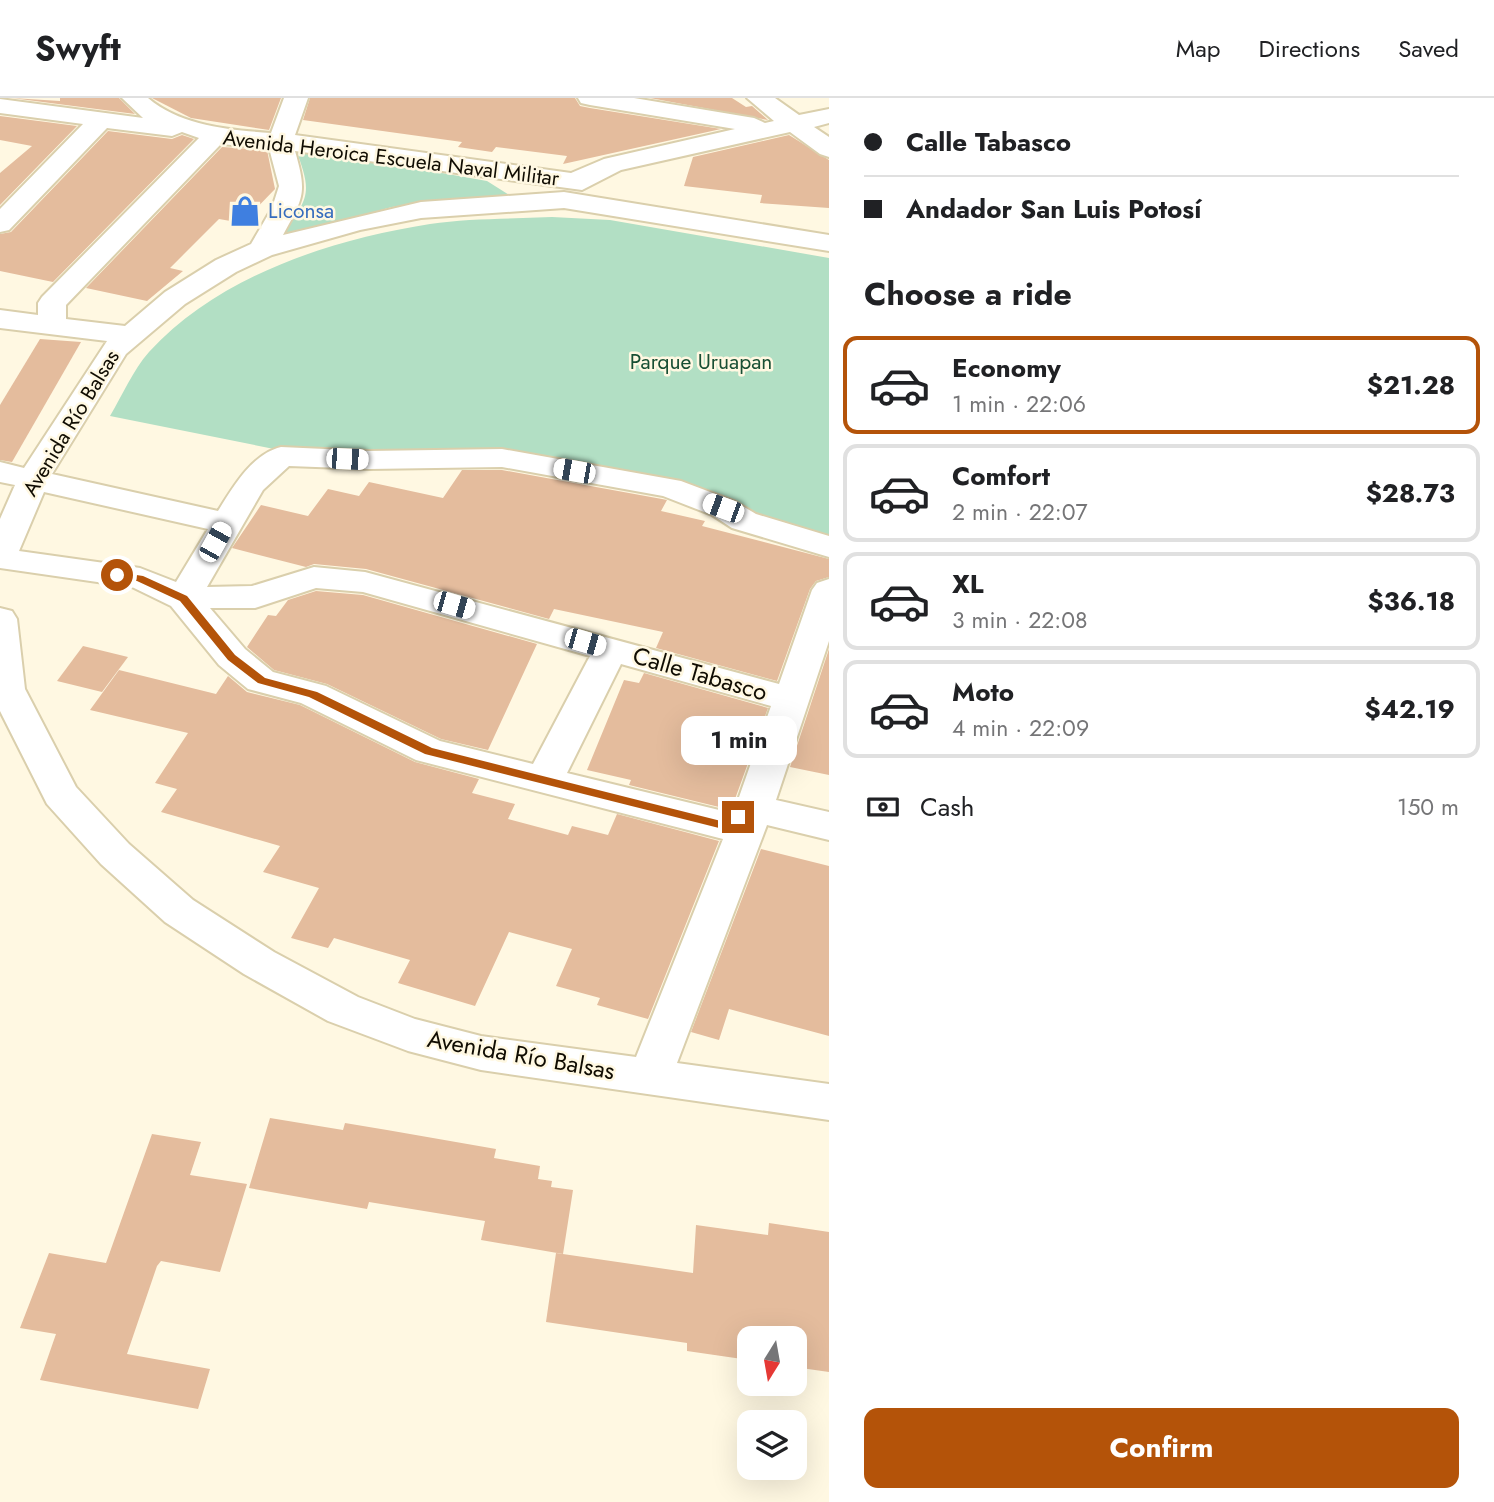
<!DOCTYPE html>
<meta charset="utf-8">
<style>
:root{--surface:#fff;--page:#f2f2f2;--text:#202124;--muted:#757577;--line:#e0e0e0;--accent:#b45309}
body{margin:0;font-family:Jost,sans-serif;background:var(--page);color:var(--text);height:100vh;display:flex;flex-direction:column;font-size:26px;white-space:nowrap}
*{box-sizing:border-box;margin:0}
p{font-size:23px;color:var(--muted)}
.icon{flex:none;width:38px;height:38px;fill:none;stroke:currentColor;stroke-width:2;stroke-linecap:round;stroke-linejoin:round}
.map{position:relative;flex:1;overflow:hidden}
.details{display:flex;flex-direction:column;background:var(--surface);width:665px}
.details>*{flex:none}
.top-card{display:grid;align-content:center;height:154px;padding:0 35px;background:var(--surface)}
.needle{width:46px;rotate:191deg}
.fabs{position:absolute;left:737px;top:1228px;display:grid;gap:14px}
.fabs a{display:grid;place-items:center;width:70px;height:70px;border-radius:14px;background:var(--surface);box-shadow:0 7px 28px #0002;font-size:35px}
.end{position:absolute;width:32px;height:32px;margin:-16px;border:9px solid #b45309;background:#fff;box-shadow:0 0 0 4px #fff}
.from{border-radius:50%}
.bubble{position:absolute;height:49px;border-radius:14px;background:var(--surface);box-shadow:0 7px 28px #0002;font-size:23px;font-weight:700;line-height:49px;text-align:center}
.car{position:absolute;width:21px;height:42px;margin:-21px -10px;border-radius:9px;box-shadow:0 0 5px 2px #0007;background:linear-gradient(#fff 24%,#345 0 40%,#fff 0 76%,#345 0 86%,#fff 0)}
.top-card b{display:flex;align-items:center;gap:24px;height:66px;font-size:26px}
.top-card b+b{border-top:2px solid var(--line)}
.top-card i{width:18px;height:18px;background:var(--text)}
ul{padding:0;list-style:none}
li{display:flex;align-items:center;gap:21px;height:98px;margin:0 14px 10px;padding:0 21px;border:4px solid var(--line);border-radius:14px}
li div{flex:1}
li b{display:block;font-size:26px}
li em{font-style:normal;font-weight:700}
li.current{border-color:var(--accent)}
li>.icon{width:63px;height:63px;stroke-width:1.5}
h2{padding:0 35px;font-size:32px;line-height:84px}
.pay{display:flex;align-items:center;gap:18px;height:77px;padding:0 35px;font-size:26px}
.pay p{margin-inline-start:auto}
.primary-button{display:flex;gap:14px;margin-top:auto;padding:14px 35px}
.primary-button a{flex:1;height:80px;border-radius:14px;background:var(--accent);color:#fff;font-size:28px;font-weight:700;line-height:80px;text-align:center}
header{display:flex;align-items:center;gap:42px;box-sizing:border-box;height:98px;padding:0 35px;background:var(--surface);border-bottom:2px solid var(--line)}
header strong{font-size:33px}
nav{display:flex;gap:38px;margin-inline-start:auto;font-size:24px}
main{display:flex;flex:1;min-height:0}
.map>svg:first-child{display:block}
.green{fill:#b2dfc4}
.building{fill:#e4bc9d}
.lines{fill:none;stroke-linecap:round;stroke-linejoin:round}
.minor-casing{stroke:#dacfac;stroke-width:4}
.minor{fill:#fff;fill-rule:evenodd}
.route{fill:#b45309}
.labels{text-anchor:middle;stroke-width:5;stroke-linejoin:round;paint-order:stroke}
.far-street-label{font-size:21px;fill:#100c02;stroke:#fff8e2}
.far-shop-label{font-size:21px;fill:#366cbe;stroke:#fff8e2;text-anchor:start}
.far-park-label{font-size:21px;fill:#184f34;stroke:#fff8e2}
.street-label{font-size:24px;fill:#100c02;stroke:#fff8e2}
</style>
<header>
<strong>Swyft</strong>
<nav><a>Map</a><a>Directions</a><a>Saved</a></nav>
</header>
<main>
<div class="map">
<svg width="829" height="1404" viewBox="0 0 829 1404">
<rect width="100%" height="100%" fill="#fff8e2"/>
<!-- green -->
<g class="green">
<path d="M295,49L487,83L511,98L392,109L282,139C309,97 313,97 295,49Z"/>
<path d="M552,119L610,122L829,160V440L514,355L284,353L110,318C122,298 133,272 149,254C219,178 329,142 430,126C469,120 512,121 552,119Z"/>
</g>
<!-- building -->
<g class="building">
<polygon points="12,0 60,3 60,0 119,0 135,16"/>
<polygon points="152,0 281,0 269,32 191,20"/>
<polygon points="310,0 575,0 580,8 590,10 721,31 563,66 567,58 496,49 492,54 458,49 462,44 303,22"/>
<polygon points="650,0 732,0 746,9 752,8 768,22"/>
<polygon points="0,18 77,28 0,107 0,75 32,48 0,42"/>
<polygon points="108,33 172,41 182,37 194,41 53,184 0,173 0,136 11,134"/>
<polygon points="789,37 829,62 829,110 760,105 762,97 684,88 693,59"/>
<polygon points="222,49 267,52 275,91 242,125 219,121 170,170 183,173 147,203 86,190"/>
<polygon points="40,241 81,244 12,364 0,362 0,307"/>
<polygon points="462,372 502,372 662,401 667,402 661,413 705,423 702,428 829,461 829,479 816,483 810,491 777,583 656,550 663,534 554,511 549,521 366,471 314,466 306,469 232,450 261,407 308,418 328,391 359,398 369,384 443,400"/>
<polygon points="316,493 363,497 537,546 488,652 441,641 327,586 274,572 247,549 268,517 276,518 288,502"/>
<polygon points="83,548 128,559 102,594 57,583"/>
<polygon points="829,551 829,677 790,669"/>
<polygon points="119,572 216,596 228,578 247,594 300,607 415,664 479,681 472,695 515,706 508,721 568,737 572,728 608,737 617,716 719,743 648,921 597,907 600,900 556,888 572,851 509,834 475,908 398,885 410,862 334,840 328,850 291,840 319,790 263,774 280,748 161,714 177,691 155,685 188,635 90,612"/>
<polygon points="644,575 768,610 735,701 719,709 629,687 631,682 587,672 624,582 639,585"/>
<polygon points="761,751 829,768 829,938 729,911 719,942 691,934"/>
<polygon points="270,1020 343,1032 345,1025 387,1032 496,1051 494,1060 540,1068 538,1081 552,1083 551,1089 573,1092 563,1156 481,1142 485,1123 369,1104 367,1111 249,1090"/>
<polygon points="152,1036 201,1044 190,1077 247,1086 220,1174 161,1163 157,1168 127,1256 210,1271 198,1311 40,1282 56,1236 20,1230 49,1155 106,1165"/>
<polygon points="769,1125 829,1134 829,1274 794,1269 794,1241 749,1241 749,1262 687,1253 687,1245 546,1224 556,1155 693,1175 696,1127 768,1137"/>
</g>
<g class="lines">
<defs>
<path id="minor" d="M122,0H148C181,28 230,32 271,35L284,0H308L295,37L571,75L604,61L735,31L590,7L581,5L578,0H634L754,20L765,25L774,23L747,0H775L799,17L829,11V25L814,29L829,39V59L820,56L790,34L621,72L582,92L295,53C307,95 304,99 283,137L421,104L564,94L829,137V153L564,110L421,120L360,132L272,157L236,174L185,206L126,256L52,376L218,413C233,389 252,356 281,349L369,353L502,351L681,383L734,403L756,416L829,438V459L732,430L712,417L663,398L502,369L369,371L289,368L263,392L207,489L252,488L314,469L365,474L779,586L812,492L817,485L829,481V543L776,702L829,714V742L767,727L677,965L829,986V1022L481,972L408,953L328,923L244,876L165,824L101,766L47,706L0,613V510L12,513L17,521L25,591L76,689L129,746L193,802L274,854L358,899L415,921L481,938L636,959L723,741L416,662L301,605L248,591L219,567L171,508L132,489L0,470V421L15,387L0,384V364L24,370L107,243L0,230V212L38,217V205L42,199L199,40L182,34L172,38L107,30L9,132L0,134V111L83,26L0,15V1L143,20ZM221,46L269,50L279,88L272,110L251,146L216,162L165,194L125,228L66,221V207ZM44,394L208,431L176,484L140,470L19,453ZM316,490L363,494L590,558L533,666L440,643L326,588L273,574L245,551L210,510H255ZM621,566L771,608L738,702L719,712L567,675Z"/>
</defs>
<!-- minor casing -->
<use href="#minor" class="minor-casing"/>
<!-- minor -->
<use href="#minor" class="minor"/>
</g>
<!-- route -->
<polygon class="route" points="117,474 143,478 187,498 235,557 265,580 317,594 432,650 721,723 738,715 744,719 723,731 425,656 309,599 258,585 228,562 180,503 137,483 113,479"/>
<!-- icons -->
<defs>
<symbol id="shop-bare" viewBox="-9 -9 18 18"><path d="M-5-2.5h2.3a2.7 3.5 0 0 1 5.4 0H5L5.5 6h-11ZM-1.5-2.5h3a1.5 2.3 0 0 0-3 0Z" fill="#3f7fe0" stroke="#fff8e2" stroke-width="2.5" paint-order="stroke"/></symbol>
</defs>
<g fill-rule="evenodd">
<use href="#shop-bare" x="223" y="91" width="44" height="44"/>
</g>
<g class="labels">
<!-- far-street labels -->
<g class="far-street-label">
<text transform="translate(391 60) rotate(7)" y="7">Avenida Heroica Escuela Naval Militar</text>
<text transform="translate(71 325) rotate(-59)" y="7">Avenida Río Balsas</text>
</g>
<!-- far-shop labels -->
<g class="far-shop-label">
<text x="268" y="120">Liconsa</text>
</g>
<!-- far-park labels -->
<g class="far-park-label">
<text x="701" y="271">Parque Uruapan</text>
</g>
<!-- street labels -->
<g class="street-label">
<text transform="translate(700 576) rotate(16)" y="8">Calle Tabasco</text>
<text transform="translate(521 957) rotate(10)" y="8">Avenida Río Balsas</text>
</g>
</g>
</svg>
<div class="fabs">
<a><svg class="needle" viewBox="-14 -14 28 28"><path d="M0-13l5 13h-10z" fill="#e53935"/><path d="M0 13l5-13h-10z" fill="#757577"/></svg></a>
<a><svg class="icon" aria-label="layers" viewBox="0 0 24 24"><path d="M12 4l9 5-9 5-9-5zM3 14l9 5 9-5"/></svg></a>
</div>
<i class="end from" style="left:117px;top:477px"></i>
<i class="end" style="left:738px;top:719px"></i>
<div class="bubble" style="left:681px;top:618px;width:116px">1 min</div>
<i class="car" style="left:347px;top:361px;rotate:92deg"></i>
<i class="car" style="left:574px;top:373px;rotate:280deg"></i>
<i class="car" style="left:723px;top:410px;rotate:290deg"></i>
<i class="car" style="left:215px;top:444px;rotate:29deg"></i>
<i class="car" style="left:454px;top:507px;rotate:106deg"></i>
<i class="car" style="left:585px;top:544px;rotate:106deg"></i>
</div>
<section class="details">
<div class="top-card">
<b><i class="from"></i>Calle Tabasco</b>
<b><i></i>Andador San Luis Potosí</b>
</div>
<h2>Choose a ride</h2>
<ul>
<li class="current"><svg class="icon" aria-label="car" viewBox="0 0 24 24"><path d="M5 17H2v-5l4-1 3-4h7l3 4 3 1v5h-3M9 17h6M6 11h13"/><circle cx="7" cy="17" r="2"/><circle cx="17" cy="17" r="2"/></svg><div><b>Economy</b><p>1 min · 22:06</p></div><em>$21.28</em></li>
<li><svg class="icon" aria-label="car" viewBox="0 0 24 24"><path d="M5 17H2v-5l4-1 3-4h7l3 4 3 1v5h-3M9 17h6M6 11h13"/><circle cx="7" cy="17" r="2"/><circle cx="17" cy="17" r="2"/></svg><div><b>Comfort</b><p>2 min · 22:07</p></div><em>$28.73</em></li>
<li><svg class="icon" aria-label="car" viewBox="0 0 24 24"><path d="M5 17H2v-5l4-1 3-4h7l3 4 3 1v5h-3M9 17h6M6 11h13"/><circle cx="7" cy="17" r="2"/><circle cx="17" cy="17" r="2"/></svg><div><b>XL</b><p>3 min · 22:08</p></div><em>$36.18</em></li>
<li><svg class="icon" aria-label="car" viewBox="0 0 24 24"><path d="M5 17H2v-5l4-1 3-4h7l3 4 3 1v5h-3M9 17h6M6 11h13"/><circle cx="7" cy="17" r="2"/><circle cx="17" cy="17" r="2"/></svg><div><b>Moto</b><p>4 min · 22:09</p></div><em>$42.19</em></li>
</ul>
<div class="pay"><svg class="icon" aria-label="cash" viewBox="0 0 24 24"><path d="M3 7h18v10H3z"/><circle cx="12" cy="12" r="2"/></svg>Cash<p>150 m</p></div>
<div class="primary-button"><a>Confirm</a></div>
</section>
</main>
